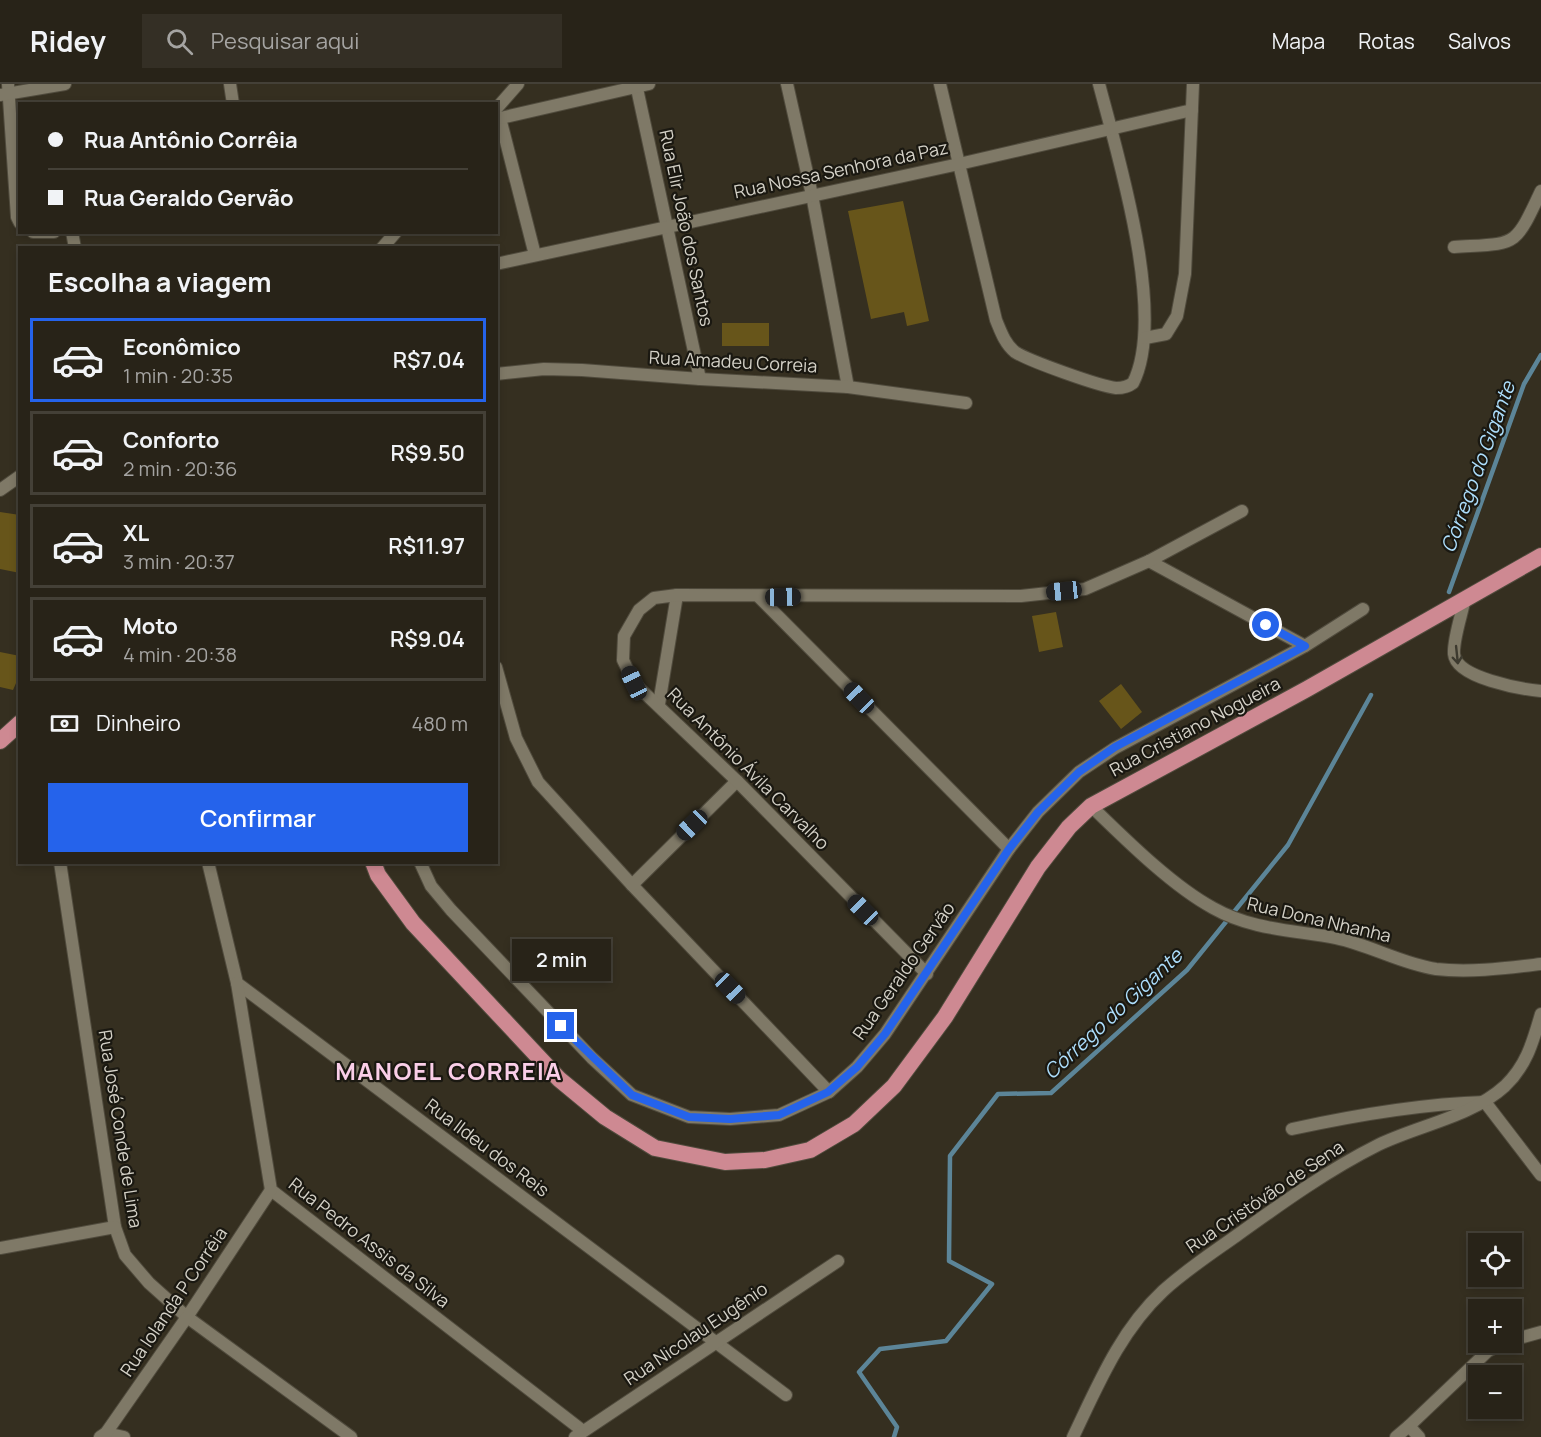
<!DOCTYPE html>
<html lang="pt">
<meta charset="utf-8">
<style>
:root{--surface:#282318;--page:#342f25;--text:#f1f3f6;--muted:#a5a4a2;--line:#444037;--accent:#2563eb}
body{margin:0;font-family:Manrope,sans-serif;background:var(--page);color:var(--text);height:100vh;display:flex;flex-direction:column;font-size:22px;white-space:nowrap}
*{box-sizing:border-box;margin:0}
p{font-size:20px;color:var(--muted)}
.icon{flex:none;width:33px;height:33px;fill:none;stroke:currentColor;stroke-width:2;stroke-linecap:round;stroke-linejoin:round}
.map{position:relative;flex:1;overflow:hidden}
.sheet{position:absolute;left:18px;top:162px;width:480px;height:618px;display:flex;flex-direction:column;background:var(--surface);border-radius:0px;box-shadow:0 3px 9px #0003,0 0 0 2px var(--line)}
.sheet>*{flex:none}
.banner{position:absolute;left:18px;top:18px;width:480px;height:132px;border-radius:0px;box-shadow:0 3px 9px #0003,0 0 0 2px var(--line);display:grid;align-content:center;height:132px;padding:0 30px;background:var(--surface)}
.buttons{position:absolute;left:1468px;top:1149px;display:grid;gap:12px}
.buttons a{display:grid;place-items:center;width:54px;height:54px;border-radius:0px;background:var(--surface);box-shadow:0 3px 9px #0003,0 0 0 2px var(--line);font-size:30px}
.end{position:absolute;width:27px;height:27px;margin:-14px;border:8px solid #2563eb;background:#fff;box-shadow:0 0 0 3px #fff}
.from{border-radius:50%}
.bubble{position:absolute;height:42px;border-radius:0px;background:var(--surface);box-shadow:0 3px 9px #0003,0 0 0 2px var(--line);font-size:20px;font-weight:600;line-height:42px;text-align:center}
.car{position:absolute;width:18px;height:36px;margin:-18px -9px;border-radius:8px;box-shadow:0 0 4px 2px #0007;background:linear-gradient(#222 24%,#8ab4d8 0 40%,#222 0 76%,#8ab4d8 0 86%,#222 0)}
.banner b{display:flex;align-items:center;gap:21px;height:57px;font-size:22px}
.banner b+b{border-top:2px solid var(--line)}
.banner i{width:15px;height:15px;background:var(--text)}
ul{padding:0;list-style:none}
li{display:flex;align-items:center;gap:18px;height:84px;margin:0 12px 9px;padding:0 18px;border:3px solid var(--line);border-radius:0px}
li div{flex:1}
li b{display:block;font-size:22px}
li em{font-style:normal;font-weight:600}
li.active{border-color:var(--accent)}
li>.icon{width:54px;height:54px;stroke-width:1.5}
h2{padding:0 30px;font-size:27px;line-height:72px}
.pay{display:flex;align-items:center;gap:15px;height:66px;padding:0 30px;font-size:22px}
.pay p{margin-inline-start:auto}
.primary-button{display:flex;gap:12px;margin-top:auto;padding:12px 30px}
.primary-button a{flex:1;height:69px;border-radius:0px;background:var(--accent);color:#fff;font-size:24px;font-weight:600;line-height:69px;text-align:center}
header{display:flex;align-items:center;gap:36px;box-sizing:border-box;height:84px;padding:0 30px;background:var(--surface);border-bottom:2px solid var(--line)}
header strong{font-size:28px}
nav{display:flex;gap:33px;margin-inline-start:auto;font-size:21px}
.search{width:420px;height:54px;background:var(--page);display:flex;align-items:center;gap:15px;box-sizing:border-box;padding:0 21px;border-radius:0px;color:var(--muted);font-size:22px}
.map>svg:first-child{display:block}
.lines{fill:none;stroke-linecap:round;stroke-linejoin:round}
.stream{stroke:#5c8598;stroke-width:4.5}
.building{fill:#67551a}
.minor-casing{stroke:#504b3d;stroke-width:14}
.trunk-casing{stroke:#504b3d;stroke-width:18}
.minor{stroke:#7f7967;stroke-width:12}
.trunk{stroke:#ce8992;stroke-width:16}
.oneway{stroke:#3d3a2f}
.route{stroke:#2563eb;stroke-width:8}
.labels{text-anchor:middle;stroke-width:4.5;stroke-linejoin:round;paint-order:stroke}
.street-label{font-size:18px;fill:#d4d1c7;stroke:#1a1811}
.water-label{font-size:20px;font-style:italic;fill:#addefc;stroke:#1a1811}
.district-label{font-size:24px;font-weight:bold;letter-spacing:1.5px;fill:#facee8;stroke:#1a1811}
</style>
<header>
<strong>Ridey</strong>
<div class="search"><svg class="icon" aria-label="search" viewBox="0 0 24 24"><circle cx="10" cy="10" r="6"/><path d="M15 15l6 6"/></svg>Pesquisar aqui</div>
<nav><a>Mapa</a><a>Rotas</a><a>Salvos</a></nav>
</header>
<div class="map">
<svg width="1541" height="1353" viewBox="0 0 1541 1353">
<rect width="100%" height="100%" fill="#352f20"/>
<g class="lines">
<!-- stream -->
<g class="stream">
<polyline points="1449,508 1524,300 1541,271"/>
<polyline points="894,1353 897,1343 859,1288 880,1265 946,1257 992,1200 949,1177 950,1072 998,1010 1051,1009 1187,886 1288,761 1371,611"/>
</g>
</g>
<!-- building -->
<g class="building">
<polygon points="903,117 929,237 907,242 904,228 871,235 848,127"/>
<rect x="722" y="239" width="47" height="23"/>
<polygon points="0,428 20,431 20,489 0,485"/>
<polygon points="1056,528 1063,563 1039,568 1032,532"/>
<polygon points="0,568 20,572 20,590 13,606 0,603"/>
<polygon points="1121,600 1142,628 1121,645 1099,617"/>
</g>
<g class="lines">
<defs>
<g id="minor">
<polyline points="8,0 17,133 20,139"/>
<polyline points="230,0 233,20"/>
<polyline points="636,0 700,295"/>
<polyline points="787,0 812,111 848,303"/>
<path d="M940,0L996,236C1001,248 1005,260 1015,268C1029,277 1099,302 1116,304C1123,304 1128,303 1133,299C1167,232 1118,72 1099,0"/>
<polyline points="0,11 65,0"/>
<polyline points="496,25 518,0"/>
<polyline points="500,34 535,171"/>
<polyline points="496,35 649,0"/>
<polyline points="33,148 54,148"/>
<polyline points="72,148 75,164"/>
<path d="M1454,163C1517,159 1514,165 1541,107"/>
<polyline points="382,164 396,148"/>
<polyline points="496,180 959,80 1192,26"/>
<polyline points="1145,254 1166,250 1177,232 1185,190 1193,0"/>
<polyline points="496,290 544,285 582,286 700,295 848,303 966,319"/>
<polyline points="0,406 20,392"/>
<polyline points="1149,477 1305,562"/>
<polyline points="759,513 1009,765"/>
<path d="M1465,514C1462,530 1453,555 1454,570C1456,594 1521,605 1541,607"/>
<polyline points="496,583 516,654 538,698 632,801 829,1008"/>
<polyline points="659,620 677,511"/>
<path d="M1091,722C1124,754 1172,802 1213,824C1252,846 1293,846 1336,854C1370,861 1402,880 1436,885C1470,889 1507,884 1541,880"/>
<polyline points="60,778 115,1143 125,1171 149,1199 187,1233 351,1353"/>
<polyline points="208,778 237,899 786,1311"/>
<polyline points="420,778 431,802 451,826 592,974 632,1011 689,1033 730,1035 779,1031 829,1008 857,983 885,950 1009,765 1038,728 1079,688 1115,664 1305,562 1363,525"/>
<polyline points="632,801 737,697"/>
<polyline points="927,890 737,697 634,599 623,576 624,552 639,526 654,514 677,511 1021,512 1085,505 1149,477 1242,427"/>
<polyline points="237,899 271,1106 583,1347"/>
<path d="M1292,1045C1356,1031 1419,1020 1485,1018L1541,1091"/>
<polyline points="0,1164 115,1143"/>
<polyline points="1512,1256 1541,1248"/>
<polyline points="1409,1342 1488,1267 1506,1258"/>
<polyline points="106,1349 124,1353"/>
<polyline points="100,1353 106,1349 187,1233 271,1106"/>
<polyline points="575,1353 838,1177"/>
<path d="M1073,1353C1098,1301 1120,1247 1163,1207C1186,1186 1212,1169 1236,1152C1282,1119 1328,1086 1378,1061C1419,1041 1471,1033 1505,1002C1527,981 1533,957 1541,930"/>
<polyline points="1396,1353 1409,1342 1419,1353"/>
</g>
<g id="trunk">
<polyline points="0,657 20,639"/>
<polyline points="373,778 378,791 413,839 559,995 605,1033 655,1064 725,1078 765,1076 810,1066 854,1040 894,1002 945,933 1038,783 1069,743 1091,722 1307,605 1541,472"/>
</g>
</defs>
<!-- minor casing -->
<use href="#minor" class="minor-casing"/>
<!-- trunk casing -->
<use href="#trunk" class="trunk-casing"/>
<!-- minor -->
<use href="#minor" class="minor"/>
<!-- trunk -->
<use href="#trunk" class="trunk"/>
</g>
<!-- one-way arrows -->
<defs><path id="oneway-shaft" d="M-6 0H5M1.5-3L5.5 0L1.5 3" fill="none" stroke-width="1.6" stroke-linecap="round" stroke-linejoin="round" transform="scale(1.5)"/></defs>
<use class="oneway" href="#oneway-shaft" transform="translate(1457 571) rotate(84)"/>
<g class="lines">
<!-- route -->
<polyline class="route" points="561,942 632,1011 689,1033 730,1035 779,1031 828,1008 857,983 885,950 1009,765 1038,728 1079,688 1115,663 1305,562 1266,541"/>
</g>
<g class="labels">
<!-- street labels -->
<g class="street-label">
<text transform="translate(841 86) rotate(-12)" y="6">Rua Nossa Senhora da Paz</text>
<text transform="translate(686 144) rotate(78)" y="6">Rua Elir João dos Santos</text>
<text transform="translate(733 278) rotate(3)" y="6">Rua Amadeu Correia</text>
<text transform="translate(1195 643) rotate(-28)" y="6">Rua Cristiano Nogueira</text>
<text transform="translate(748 685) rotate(45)" y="6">Rua Antônio Ávila Carvalho</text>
<text transform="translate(1319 836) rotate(13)" y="6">Rua Dona Nhanha</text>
<text transform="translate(904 887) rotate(-55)" y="6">Rua Geraldo Gervão</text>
<text transform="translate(120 1045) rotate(81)" y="6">Rua José Conde de Lima</text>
<text transform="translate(487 1064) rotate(37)" y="6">Rua Ildeu dos Reis</text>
<text transform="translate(1265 1113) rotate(-34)" y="6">Rua Cristóvão de Sena</text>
<text transform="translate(369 1159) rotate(38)" y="6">Rua Pedro Assis da Silva</text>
<text transform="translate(174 1218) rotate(-56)" y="6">Rua Iolanda P Corrêia</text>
<text transform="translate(696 1250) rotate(-34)" y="6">Rua Nicolau Eugênio</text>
</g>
<!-- water labels -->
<g class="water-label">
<text transform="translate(1478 383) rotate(-70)" y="7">Córrego do Gigante</text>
<text transform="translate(1113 930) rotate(-43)" y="7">Córrego do Gigante</text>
</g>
<!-- district labels -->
<g class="district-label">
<text x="449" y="996">MANOEL CORREIA</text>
</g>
</g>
</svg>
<div class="buttons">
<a><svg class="icon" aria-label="locate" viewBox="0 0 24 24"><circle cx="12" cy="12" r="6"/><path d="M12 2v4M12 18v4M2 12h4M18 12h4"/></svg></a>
<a>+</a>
<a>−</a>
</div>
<i class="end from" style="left:1266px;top:541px"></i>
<i class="end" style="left:561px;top:942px"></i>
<div class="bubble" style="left:512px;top:855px;width:99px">2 min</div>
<i class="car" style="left:1064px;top:507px;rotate:264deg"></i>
<i class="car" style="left:783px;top:513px;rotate:89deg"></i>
<i class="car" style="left:634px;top:599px;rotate:335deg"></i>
<i class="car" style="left:859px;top:614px;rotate:316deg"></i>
<i class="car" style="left:692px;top:741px;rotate:226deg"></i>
<i class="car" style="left:863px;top:826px;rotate:315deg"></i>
<i class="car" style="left:730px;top:904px;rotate:136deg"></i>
<div class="banner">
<b><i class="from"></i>Rua Antônio Corrêia</b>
<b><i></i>Rua Geraldo Gervão</b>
</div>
<section class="sheet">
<h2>Escolha a viagem</h2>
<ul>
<li class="active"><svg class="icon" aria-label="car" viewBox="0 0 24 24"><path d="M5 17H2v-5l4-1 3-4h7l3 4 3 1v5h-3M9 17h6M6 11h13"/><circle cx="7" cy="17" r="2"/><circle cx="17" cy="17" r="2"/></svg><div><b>Econômico</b><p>1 min · 20:35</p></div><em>R$7.04</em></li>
<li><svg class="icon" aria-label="car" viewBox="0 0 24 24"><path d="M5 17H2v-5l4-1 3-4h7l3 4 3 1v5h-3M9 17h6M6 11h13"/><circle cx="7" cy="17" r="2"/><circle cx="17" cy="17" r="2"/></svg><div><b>Conforto</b><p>2 min · 20:36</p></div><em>R$9.50</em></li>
<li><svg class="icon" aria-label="car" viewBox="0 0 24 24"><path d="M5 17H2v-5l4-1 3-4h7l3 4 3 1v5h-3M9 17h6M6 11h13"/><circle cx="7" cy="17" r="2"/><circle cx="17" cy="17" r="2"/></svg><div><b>XL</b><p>3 min · 20:37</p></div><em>R$11.97</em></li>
<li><svg class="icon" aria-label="car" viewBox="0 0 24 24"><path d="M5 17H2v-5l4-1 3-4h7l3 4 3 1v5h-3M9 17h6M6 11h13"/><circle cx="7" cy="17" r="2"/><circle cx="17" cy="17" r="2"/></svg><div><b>Moto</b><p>4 min · 20:38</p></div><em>R$9.04</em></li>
</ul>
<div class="pay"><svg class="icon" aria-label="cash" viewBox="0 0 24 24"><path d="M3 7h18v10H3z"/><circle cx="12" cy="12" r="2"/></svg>Dinheiro<p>480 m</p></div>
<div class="primary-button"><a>Confirmar</a></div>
</section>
</div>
